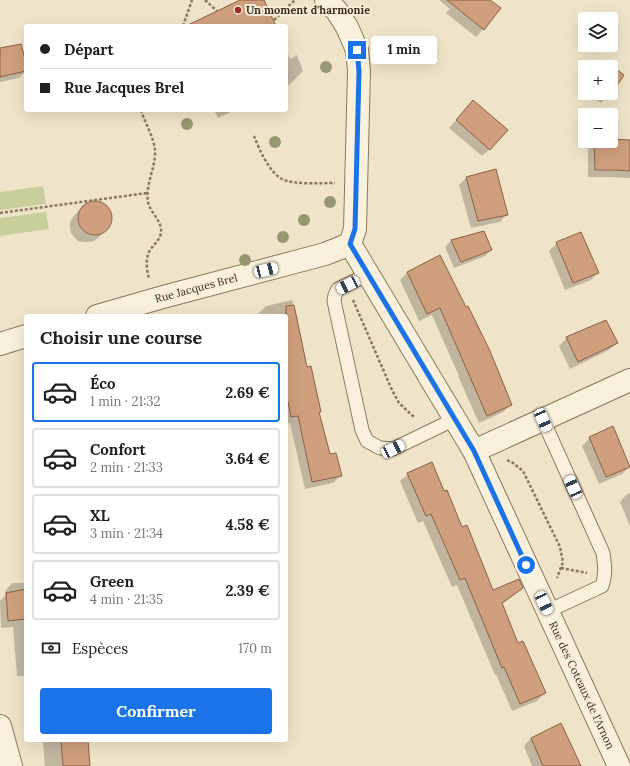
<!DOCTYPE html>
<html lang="fr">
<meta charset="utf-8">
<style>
:root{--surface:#fff;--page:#f2f2f2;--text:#202124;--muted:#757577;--line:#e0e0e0;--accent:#1a73e8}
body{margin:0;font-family:Lora,serif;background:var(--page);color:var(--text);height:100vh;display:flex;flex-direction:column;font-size:15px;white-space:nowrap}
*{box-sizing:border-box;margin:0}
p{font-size:13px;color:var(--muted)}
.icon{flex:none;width:22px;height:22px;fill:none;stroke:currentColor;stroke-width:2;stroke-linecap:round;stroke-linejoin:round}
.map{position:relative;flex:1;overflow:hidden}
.panel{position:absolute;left:24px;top:314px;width:264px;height:428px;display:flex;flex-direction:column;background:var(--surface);border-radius:4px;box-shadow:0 4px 16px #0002}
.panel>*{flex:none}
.top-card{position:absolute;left:24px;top:24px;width:264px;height:88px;border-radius:4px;box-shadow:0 4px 16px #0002;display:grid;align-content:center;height:88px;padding:0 16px;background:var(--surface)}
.tools{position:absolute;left:578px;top:12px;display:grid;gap:8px}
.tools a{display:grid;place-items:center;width:40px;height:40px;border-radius:4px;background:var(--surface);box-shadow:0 4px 16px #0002;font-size:20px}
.end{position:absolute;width:18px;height:18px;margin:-9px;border:5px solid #1a73e8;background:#fff;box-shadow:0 0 0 2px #fff}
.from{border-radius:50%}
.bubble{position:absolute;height:28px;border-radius:4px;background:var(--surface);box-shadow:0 4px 16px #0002;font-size:13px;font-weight:700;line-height:28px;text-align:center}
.car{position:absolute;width:12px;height:24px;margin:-12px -6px;border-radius:5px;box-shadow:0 0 3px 1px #0007;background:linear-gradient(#fff 24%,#345 0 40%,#fff 0 76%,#345 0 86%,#fff 0)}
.top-card b{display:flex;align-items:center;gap:14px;height:38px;font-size:15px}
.top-card b+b{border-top:1px solid var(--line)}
.top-card i{width:10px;height:10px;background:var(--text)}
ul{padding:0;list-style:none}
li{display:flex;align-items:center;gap:12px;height:60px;margin:0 8px 6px;padding:0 8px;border:2px solid var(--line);border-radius:4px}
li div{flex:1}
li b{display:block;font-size:15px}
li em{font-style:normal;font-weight:700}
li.selected{border-color:var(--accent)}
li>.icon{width:36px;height:36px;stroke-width:1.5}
h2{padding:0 16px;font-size:18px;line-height:48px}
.pay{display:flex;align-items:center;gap:10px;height:44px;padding:0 16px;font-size:15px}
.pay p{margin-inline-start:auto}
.button{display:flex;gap:8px;margin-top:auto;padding:8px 16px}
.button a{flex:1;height:46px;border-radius:4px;background:var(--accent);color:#fff;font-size:16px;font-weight:700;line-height:46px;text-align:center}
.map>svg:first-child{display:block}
.green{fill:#c9cf9b}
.shadow{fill:#0003}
.building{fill:#cf9f7d;stroke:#8d5f41}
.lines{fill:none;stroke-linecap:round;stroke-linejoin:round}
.service-casing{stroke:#8d765c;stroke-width:15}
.minor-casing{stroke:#8d765c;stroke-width:24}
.path{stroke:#8d765c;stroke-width:2.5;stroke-dasharray:3 2;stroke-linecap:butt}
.service{stroke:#faf1dc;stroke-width:13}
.minor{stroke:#faf1dc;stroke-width:22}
.tree{fill:#96986f}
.route{stroke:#1a73e8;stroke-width:5}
.poi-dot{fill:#9e2a2b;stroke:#f7eed8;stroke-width:1.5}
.labels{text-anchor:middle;stroke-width:4;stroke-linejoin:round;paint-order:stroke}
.poi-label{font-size:11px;font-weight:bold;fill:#3d2e20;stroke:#f7eed8;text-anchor:start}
.street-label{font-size:11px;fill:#3d2e20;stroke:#f7eed8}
</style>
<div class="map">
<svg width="630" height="766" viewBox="0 0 630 766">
<rect width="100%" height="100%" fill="#f0e4c8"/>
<!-- green -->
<g class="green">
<polygon points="43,186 46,204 0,210 0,192"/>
<polygon points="46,212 49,229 0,236 0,218"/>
</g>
<!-- shadow -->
<g class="shadow">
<polygon points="439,0 488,0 483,29 476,37 446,13 450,9"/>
<polygon points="0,49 26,67 26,71 19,78 0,82"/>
<polygon points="286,49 290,59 297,55 303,71 289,85 286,87"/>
<polygon points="587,93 610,93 601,103"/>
<polygon points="466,109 490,149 482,156 449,128"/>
<polygon points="214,110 235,110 218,118"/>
<polygon points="611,140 630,141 630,178 607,177 588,177 588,147 593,141 611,141"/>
<polygon points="466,178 507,214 500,222 471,228 459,185"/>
<polygon points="94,202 100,202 108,208 110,214 111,219 110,224 107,229 99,237 94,241 89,242 84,242 78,241 74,237 71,233 70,228 70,222 73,217 84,205 89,203"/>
<polygon points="451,241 491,250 485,256 454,268 445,247"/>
<polygon points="557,243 598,272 591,280 565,290 549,251"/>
<polygon points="440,257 511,405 503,412 479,423 458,376 459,376 432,315 419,321 400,280 408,272"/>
<polygon points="292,300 306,368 320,411 318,413 329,455 340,476 333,483 305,489 290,423 286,424 286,316 259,316 258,314 266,306"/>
<polygon points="567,338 617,343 609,350 570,369 559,346"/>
<polygon points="590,438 629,467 622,474 599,484 582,446"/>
<polygon points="408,474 461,529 493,591 522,588 514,595 501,605 517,645 545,693 537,701 512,711 496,674 495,675 457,585 452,587 423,521 418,523 400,481"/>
<polygon points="630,493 630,526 620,502 627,494"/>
<polygon points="12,583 26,583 26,687 25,676 17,676 13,627 1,628 0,601 5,596 5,591"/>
<polygon points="531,738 580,766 532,766 524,746"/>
<polygon points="43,740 87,740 89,766 45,766"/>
</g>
<!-- building -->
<g class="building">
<polygon points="240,0 264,0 276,26 186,26"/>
<polygon points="447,0 490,0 501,8 484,30"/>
<polygon points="21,44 26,63 26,71 0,77 0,48"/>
<polygon points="605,61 624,75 610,96 606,93 611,93 611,67 601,67"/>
<polygon points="473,100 508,130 490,150 456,120"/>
<polygon points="611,139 630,140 630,171 615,170 595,170 594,141 611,141"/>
<polygon points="496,169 508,215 478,221 466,177"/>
<circle cx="95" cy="218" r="17"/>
<polygon points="484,231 492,250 461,262 451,240"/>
<polygon points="581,232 599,273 573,283 556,242"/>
<polygon points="440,255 466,307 468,306 490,351 512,405 487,416 466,368 440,308 427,314 407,272"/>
<polygon points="294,305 307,367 311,366 321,412 319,412 330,454 336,453 342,476 312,482 298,416 291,417 286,392 286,306"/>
<polygon points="606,320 618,343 578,362 566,337"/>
<polygon points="613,426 630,467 606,477 589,437"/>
<polygon points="432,462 444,491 447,490 462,527 467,525 493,590 519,579 523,588 502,603 518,643 523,641 546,693 520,704 504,667 502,668 465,578 460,580 431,514 426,516 407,473"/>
<polygon points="26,589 26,619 8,621 6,593"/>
<polygon points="561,723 581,766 543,766 531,738"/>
<polygon points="61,740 88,740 90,766 63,766"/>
</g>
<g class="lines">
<defs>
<g id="service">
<polyline points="369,274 338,289 335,295 334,301 362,430 367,441 380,448 393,449 455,419"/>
<path d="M543,420L603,553C605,567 606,573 602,586L548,611"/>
</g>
<g id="minor">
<polyline points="350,244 474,451 619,766"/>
<polyline points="97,316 163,297 325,254 350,244 355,229 359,71 357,50 347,27 337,11 326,0"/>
<polyline points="0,344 26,336"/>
<polyline points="474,451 630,380"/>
<polyline points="0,726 11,766"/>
</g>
</defs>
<!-- service casing -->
<use href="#service" class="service-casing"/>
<!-- minor casing -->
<use href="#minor" class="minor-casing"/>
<!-- path -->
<g class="path">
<polyline points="205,0 217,11"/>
<polyline points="274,20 295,0"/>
<polyline points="183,26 192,0"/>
<path d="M141,110C145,123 154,138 155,150C156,168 145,184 148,202C150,212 160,219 161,229C162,240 153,244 149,252C145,261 147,271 149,279"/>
<path d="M254,136C259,149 269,172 282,179C293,185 321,183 335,183"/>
<polyline points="0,213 147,193"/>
<polyline points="353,300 392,390 399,403 415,418"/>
<polyline points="507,460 513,463 523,471 560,547 563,562 557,578"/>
<polyline points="561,568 587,573"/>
</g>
<!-- service -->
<use href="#service" class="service"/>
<!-- minor -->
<use href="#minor" class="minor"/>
</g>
<!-- trees -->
<g class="tree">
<circle cx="326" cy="67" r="6"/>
<circle cx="187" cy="124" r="6"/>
<circle cx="275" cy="142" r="6"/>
<circle cx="330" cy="202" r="6"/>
<circle cx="304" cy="220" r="6"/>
<circle cx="283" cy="237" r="6"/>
<circle cx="245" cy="260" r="6"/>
</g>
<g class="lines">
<!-- route -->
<polyline class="route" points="357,50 359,71 355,229 350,244 474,451 526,565"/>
</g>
<!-- markers -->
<circle class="poi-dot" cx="238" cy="10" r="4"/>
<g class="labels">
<!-- poi labels -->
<g class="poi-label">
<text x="246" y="14">Un moment d'harmonie</text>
</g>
<!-- street labels -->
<g class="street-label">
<text transform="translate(196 288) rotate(-15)" y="4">Rue Jacques Brel</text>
<text transform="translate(582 685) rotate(65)" y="4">Rue des Coteaux de l'Arnon</text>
</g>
</g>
</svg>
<div class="tools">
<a><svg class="icon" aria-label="layers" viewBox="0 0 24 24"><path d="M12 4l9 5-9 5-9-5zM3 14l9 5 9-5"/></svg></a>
<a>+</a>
<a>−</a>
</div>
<i class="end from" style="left:526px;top:565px"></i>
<i class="end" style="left:357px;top:50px"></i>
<div class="bubble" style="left:371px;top:36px;width:66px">1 min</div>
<i class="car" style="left:266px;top:270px;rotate:75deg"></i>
<i class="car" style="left:348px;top:285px;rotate:244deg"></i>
<i class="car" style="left:543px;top:420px;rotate:156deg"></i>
<i class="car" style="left:393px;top:449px;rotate:64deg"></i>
<i class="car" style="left:573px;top:487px;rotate:336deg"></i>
<i class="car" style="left:544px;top:603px;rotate:155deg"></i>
<div class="top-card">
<b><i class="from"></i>Départ</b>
<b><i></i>Rue Jacques Brel</b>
</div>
<section class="panel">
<h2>Choisir une course</h2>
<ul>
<li class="selected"><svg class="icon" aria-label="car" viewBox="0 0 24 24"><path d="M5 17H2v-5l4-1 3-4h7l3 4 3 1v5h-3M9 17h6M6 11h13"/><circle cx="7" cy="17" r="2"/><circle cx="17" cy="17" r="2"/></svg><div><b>Éco</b><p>1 min · 21:32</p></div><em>2.69 €</em></li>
<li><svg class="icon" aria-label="car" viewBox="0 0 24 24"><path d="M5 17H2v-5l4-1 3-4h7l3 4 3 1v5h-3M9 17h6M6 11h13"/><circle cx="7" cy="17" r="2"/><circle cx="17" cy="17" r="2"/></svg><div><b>Confort</b><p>2 min · 21:33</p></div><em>3.64 €</em></li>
<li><svg class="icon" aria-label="car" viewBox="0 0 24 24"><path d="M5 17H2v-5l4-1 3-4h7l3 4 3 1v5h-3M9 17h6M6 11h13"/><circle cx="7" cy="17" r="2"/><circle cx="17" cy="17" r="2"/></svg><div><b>XL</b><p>3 min · 21:34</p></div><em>4.58 €</em></li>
<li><svg class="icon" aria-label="car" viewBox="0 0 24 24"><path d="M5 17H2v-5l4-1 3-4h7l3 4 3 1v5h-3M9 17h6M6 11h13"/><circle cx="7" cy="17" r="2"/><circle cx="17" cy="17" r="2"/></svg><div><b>Green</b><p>4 min · 21:35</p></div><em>2.39 €</em></li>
</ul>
<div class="pay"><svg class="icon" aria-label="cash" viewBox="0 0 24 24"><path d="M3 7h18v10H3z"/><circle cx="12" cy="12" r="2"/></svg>Espèces<p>170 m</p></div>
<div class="button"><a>Confirmer</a></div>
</section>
</div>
